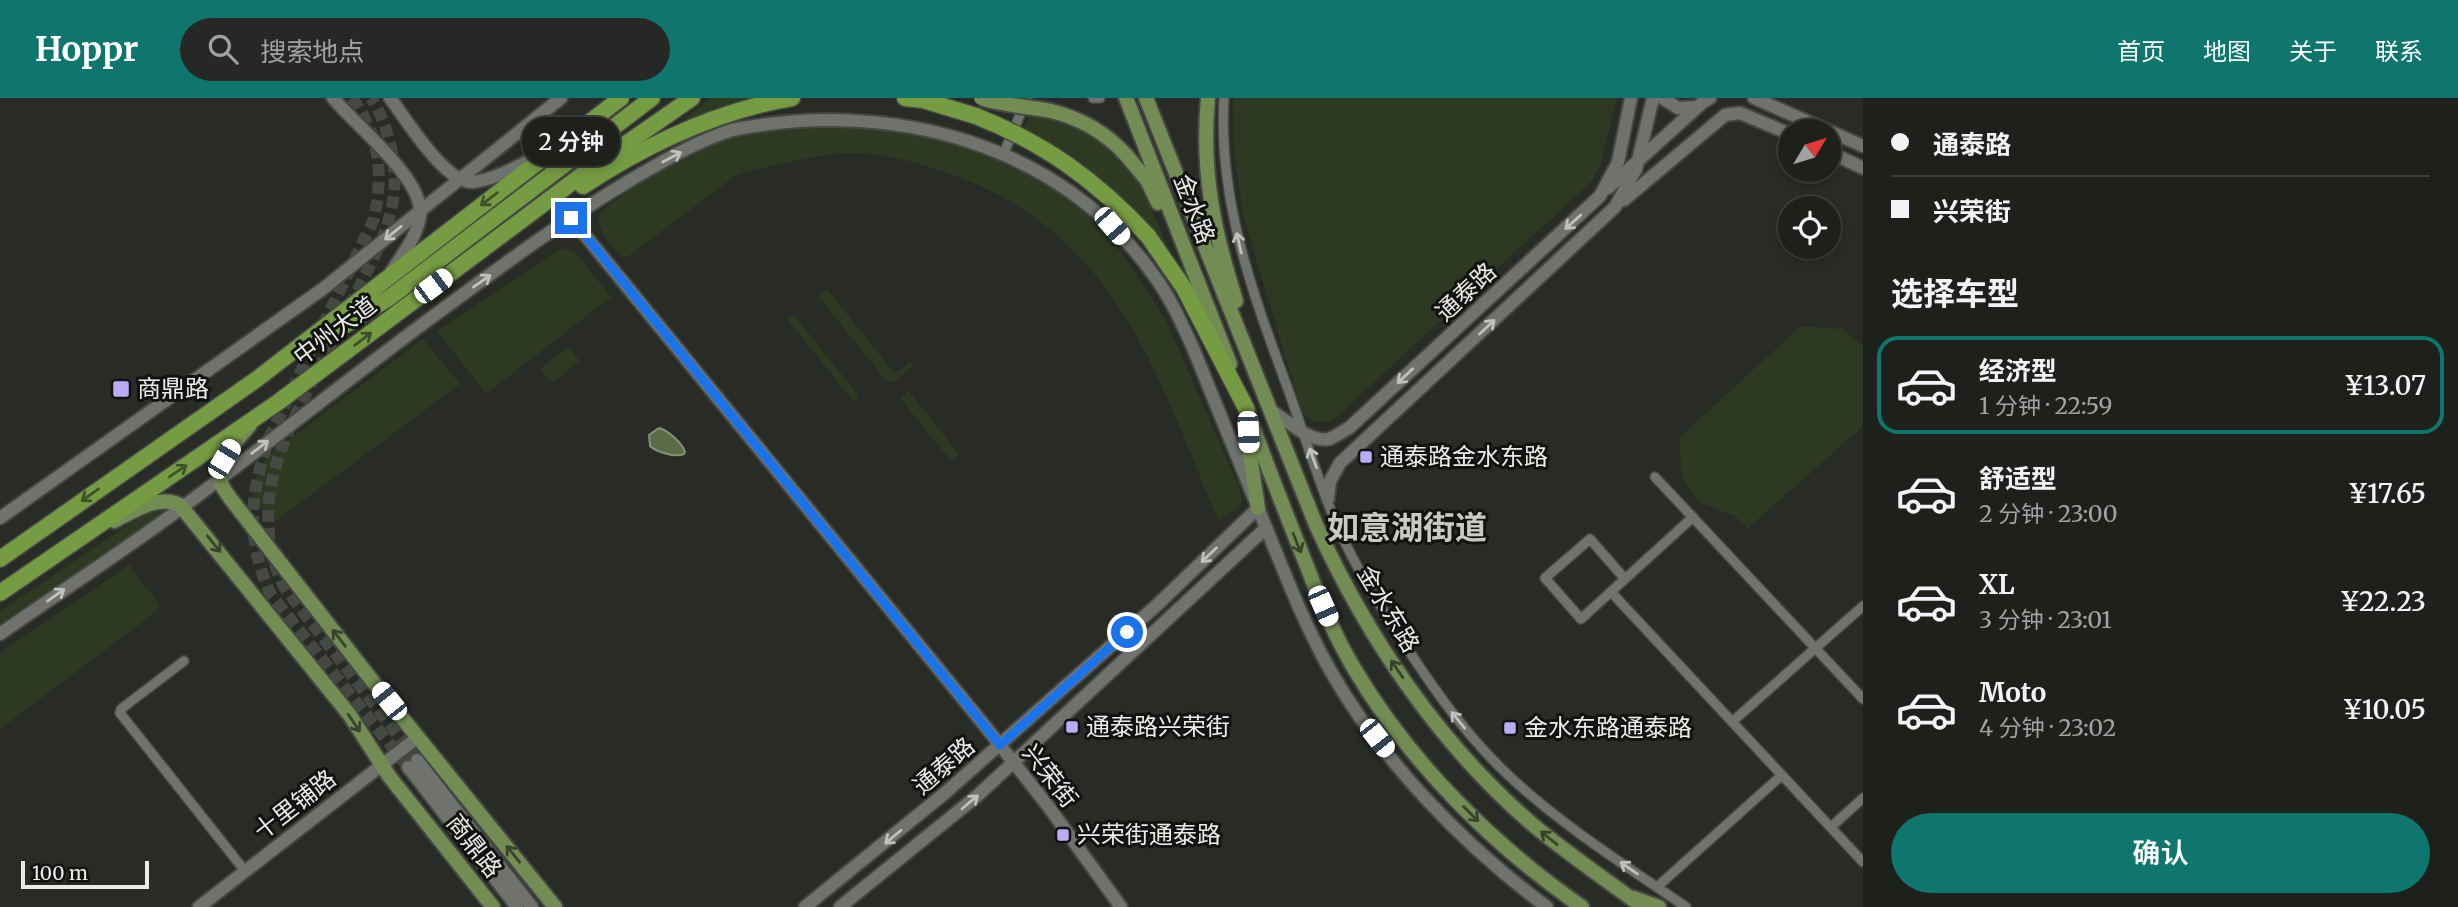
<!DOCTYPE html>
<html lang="zh">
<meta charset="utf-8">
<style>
:root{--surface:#1e201c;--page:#262825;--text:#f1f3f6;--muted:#a1a3a3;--line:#3c3e3b;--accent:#0f766e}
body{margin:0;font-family:Merriweather,"Noto Sans SC",serif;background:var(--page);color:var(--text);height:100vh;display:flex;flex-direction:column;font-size:26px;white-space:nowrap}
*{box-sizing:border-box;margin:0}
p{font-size:23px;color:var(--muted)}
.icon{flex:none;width:38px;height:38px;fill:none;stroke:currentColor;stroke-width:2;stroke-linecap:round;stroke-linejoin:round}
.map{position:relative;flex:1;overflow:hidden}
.sheet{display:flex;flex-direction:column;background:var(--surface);width:595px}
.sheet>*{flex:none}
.guide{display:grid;align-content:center;height:154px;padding:0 28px;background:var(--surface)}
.needle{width:46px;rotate:52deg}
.buttons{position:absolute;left:1778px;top:21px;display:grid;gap:14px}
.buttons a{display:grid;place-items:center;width:63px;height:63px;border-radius:50%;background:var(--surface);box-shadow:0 4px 10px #0003,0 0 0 2px var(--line);font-size:35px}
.scale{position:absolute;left:21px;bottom:18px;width:128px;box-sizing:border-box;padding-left:7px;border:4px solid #eaece8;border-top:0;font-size:19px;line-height:24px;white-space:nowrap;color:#eaece8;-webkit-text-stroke:5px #121311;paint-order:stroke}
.end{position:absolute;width:32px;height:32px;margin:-16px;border:9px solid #1a73e8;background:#fff;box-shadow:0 0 0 4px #fff}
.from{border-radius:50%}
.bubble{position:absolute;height:49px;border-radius:24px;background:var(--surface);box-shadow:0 4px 10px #0003,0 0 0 2px var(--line);font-size:23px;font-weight:600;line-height:49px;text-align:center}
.car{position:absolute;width:21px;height:42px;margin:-21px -10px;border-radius:9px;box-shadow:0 0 5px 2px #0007;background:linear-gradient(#fff 24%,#345 0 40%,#fff 0 76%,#345 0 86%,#fff 0)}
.guide b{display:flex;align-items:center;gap:24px;height:66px;font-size:26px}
.guide b+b{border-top:2px solid var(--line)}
.guide i{width:18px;height:18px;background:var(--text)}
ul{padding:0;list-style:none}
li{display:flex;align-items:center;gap:21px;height:98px;margin:0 14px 10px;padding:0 14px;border:4px solid transparent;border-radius:21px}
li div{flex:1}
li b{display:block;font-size:26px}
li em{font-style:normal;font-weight:600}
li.selected{border-color:var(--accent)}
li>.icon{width:63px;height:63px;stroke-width:1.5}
h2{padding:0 28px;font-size:32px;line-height:84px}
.button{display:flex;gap:14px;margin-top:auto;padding:14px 28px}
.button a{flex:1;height:80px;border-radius:42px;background:var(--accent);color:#fff;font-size:28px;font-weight:600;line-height:80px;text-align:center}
header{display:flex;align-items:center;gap:42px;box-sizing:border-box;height:98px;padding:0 35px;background:var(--accent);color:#fff}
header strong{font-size:33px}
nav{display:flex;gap:38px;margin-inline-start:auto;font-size:24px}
.search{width:490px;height:63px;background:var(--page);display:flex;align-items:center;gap:18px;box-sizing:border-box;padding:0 24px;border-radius:38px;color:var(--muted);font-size:26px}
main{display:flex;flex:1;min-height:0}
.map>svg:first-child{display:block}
.green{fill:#2e3922}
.water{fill:#5a6b48;stroke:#859278;stroke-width:2}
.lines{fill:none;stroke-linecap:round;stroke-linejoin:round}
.secondary-tunnel{stroke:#454843;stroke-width:12;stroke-dasharray:12 6;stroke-linecap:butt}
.street-casing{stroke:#454743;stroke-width:12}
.secondary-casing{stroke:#454743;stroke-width:16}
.primary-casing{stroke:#454743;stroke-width:18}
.highway-casing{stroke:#454743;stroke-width:19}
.street{stroke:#70736d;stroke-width:9}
.secondary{stroke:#70736d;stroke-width:12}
.primary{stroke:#738c54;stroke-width:14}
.highway{stroke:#759c43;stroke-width:16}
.primary-bridge-casing{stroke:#454743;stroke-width:18;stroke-linecap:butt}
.highway-bridge-casing{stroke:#454743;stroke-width:19;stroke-linecap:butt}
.primary-bridge{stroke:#738c54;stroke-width:14}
.highway-bridge{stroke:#759c43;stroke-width:16}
.oneway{stroke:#bfc2bd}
.oneway2{stroke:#3f5128}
.oneway3{stroke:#39432c}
.route{stroke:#1a73e8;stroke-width:9}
.poi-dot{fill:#bbaaf6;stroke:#121311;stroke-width:2.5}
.labels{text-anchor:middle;stroke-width:6;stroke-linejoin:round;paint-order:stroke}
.street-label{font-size:24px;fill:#eaece8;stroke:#121311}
.poi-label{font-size:24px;fill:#eaece8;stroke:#121311;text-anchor:start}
.district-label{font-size:32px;font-weight:bold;fill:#c8cbc5;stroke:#121311}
</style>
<header>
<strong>Hoppr</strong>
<div class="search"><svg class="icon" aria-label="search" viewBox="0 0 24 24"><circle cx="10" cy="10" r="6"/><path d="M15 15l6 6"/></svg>搜索地点</div>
<nav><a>首页</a><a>地图</a><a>关于</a><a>联系</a></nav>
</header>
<main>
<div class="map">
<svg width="1863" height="809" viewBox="0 0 1863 809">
<rect width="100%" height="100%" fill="#282b26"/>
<!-- green -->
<g class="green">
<polygon points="711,0 753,0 687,22 685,20"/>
<path d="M1233,0H1617L1600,68L1592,83L1333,322C1320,326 1311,326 1302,314L1244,121L1234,57Z"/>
<path d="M810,18L975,43L1082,108L1109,136L1166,222L1238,387L1242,403L1238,410L1218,423C1158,277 1115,133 950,76C920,65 885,55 852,55C816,56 778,67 743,75L735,78L626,160C612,152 594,131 600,114C625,96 649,76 676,62C718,40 765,30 810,18Z"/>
<path d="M1029,18C1120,29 1143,86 1173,162C1132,107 1087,62 1024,31Z"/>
<polygon points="567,150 574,153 611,199 486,296 437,233 557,153"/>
<polygon points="827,191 895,276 910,264 913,268 895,283 887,284 818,198"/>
<polygon points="794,217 860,299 854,304 788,222"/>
<polygon points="1801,228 1843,231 1863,248 1863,328 1747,431 1735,418 1698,404 1682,380 1679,340"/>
<polygon points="423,241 460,286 273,425 253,400 254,382 267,358"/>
<polygon points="568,249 580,263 552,285 540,271"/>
<polygon points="909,293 959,356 951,363 900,300"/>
<polygon points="166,409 169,413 0,529 0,513 146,415"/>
<polygon points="129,467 160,507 156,514 0,631 0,555"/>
</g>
<!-- water -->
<path class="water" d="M659,330C668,332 683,346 685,354L684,356C676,360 656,354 650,348L649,337Z"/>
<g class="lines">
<!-- secondary-tunnel -->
<g class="secondary-tunnel">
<path d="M352,0C381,39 383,75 374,121L269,340C250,397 245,440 271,497L408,669"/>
<path d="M349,209C377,152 406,111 390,45C386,29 380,13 371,0"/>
<path d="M340,229C300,314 239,392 284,489L417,662"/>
</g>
<defs>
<g id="street">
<polyline points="1093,0 1100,0"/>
<path d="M1224,0C1218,99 1251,191 1285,283C1302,329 1316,377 1335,423C1354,467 1379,507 1405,547C1435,593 1467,638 1507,676C1561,727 1625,767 1686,809"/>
<polyline points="1006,50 1027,0"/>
<polyline points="1655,379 1863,601"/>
<polyline points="1625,481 1590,441 1545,480 1581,521 1693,419"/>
<polyline points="1611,494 1863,764"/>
<polyline points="184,563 121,611 120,615 245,773"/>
<polyline points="1733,623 1863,508"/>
<polyline points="1831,729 1863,700"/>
<polyline points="1657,789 1782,677"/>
</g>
<g id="secondary">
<path d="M333,0C354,26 423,80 420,116C419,136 402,157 391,174"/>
<path d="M390,0C406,21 445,85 472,84C494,82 518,68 538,58"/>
<polyline points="1662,0 1678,10 1697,9"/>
<polyline points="1754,0 1863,48"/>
<polyline points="1829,54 1863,70"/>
<polyline points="1608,90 1703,4 1710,0"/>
<polyline points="1624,102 1725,17 1740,15 1790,36"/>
<polyline points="571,120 985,628 1048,708 1121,809"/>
<path d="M1270,312C1286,321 1309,345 1329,341C1335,339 1343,333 1349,330L1600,98L1618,64L1631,0"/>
<polyline points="1328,401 1330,383 1340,365 1615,109 1636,71 1653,0"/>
<polyline points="0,420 324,190 561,0"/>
<path d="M0,536C64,491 130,449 192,402C270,344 346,283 424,225C492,175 561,123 634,80C665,62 697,43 732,32C890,0 1062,45 1155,179C1171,201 1182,226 1193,250C1217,309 1241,368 1265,427C1285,476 1304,526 1330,572C1381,662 1464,748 1547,809"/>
<polyline points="417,662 532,809"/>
<polyline points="408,669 517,809"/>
<polyline points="199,809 418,639"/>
<polyline points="805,809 945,695 1157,507 1258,410"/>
<polyline points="840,809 977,698 1266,430"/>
</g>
<g id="primary">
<polyline points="1126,0 1230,266"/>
<path d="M1146,0L1316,427C1367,539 1439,646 1532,726C1568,756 1606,782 1643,809"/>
<path d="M1208,0C1201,74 1214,134 1236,203"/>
<polyline points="1126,57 1147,82 1158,105"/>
<path d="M1243,302C1263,357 1284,411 1306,466C1320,502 1335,539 1355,572C1411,666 1493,747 1582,809"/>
<path d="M250,327C238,341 218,360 220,380C220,387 226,394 230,400L374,585L555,809"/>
<polyline points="1248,328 1250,357 1258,410"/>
<path d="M114,423C134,413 158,396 180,407L349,616L389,678L493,809"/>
<polyline points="1634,800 1659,809"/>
</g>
<g id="highway">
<polyline points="905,0 923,2 976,18"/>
<path d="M583,88C647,46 717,13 792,0"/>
<polyline points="1148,138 1184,190 1247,312"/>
<polyline points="324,240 389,200 652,0"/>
<polyline points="0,461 257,281 621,0"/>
<polyline points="0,495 277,305 594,68 692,0"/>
</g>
</defs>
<!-- street casing -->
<use href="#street" class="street-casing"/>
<!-- secondary casing -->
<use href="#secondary" class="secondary-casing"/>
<!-- primary casing -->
<use href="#primary" class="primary-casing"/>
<!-- highway casing -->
<use href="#highway" class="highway-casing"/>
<!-- street -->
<use href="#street" class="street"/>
<!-- secondary -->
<use href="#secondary" class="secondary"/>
<!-- primary -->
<use href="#primary" class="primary"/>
<!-- highway -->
<use href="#highway" class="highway"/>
<defs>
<path id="primary-bridge" d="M981,0C1003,8 1028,8 1051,13C1080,20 1106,35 1126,57"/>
<path id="highway-bridge" d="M976,18C1046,46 1097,83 1148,138"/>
</defs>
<!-- primary-bridge casing -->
<use href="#primary-bridge" class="primary-bridge-casing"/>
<!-- highway-bridge casing -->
<use href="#highway-bridge" class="highway-bridge-casing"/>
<!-- primary-bridge -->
<use href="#primary-bridge" class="primary-bridge"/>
<!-- highway-bridge -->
<use href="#highway-bridge" class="highway-bridge"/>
</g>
<!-- one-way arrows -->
<defs><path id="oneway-shaft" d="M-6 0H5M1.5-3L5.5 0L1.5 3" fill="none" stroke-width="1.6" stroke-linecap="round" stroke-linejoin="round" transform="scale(1.75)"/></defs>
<g class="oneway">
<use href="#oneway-shaft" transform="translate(672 59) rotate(-28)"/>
<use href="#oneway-shaft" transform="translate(1573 124) rotate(138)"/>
<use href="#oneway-shaft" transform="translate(393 135) rotate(141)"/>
<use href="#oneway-shaft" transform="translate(1239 145) rotate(-103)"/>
<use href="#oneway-shaft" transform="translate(482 183) rotate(-35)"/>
<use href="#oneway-shaft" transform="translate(1487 229) rotate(-43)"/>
<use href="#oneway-shaft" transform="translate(1405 278) rotate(137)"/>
<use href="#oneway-shaft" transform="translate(260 349) rotate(-38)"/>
<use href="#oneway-shaft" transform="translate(1313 360) rotate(-110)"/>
<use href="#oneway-shaft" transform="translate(1209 457) rotate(136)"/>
<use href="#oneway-shaft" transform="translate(56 497) rotate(-35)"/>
<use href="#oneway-shaft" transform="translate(1458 622) rotate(-129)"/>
<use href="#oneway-shaft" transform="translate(970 704) rotate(-40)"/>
<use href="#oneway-shaft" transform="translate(893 739) rotate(140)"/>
<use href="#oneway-shaft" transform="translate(1629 770) rotate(-145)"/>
</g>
<g class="oneway2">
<use href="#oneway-shaft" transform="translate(489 101) rotate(143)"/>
<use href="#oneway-shaft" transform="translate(363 241) rotate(-37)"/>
<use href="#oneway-shaft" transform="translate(178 373) rotate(-34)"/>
<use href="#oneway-shaft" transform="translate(90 397) rotate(145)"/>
</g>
<g class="oneway3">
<use href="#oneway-shaft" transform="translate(1297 445) rotate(68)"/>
<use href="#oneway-shaft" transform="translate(214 446) rotate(51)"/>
<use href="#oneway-shaft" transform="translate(339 540) rotate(-128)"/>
<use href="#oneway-shaft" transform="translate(1397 571) rotate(-124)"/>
<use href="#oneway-shaft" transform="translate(354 625) rotate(56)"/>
<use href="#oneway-shaft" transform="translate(1471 716) rotate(45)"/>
<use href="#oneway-shaft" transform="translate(1549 740) rotate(-141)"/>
<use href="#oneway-shaft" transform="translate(513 756) rotate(-129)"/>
</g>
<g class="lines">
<!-- route -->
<polyline class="route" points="571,120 1000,647 1127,534"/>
</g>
<!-- markers -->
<g class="poi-dot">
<rect x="112" y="282" width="18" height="18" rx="3.5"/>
<rect x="1359" y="352" width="14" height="14" rx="3.5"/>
<rect x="1065" y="622" width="14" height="14" rx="3.5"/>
<rect x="1503" y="623" width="14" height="14" rx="3.5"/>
<rect x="1056" y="730" width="14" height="14" rx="3.5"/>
</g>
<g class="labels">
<!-- street labels -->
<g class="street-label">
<text transform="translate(1194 111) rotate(69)" y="8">金水路</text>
<text transform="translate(1466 194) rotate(-43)" y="8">通泰路</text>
<text transform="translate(335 233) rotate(-37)" y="8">中州大道</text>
<text transform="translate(1388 511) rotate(59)" y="8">金水东路</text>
<text transform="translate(944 668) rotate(-41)" y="8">通泰路</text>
<text transform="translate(1050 678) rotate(52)" y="8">兴荣街</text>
<text transform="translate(295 707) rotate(-38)" y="8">十里铺路</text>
<text transform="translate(474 748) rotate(52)" y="8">商鼎路</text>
</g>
<!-- poi labels -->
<g class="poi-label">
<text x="137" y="299">商鼎路</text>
<text x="1380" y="367">通泰路金水东路</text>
<text x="1086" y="637">通泰路兴荣街</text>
<text x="1524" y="638">金水东路通泰路</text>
<text x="1077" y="745">兴荣街通泰路</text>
</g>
<!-- district labels -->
<g class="district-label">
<text x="1407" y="441">如意湖街道</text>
</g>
</g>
</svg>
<div class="buttons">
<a><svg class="needle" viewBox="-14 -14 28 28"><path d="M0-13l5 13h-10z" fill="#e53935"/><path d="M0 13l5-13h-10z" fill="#a1a3a3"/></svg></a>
<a><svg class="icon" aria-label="locate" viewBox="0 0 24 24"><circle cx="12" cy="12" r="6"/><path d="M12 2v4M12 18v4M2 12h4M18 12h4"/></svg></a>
</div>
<div class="scale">100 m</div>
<i class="end from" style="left:1127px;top:534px"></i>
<i class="end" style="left:571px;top:120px"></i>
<div class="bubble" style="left:522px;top:19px;width:98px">2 分钟</div>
<i class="car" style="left:1112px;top:128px;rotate:139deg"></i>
<i class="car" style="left:433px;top:188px;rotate:53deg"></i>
<i class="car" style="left:1248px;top:334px;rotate:177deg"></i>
<i class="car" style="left:224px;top:361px;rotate:31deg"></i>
<i class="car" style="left:1323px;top:508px;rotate:156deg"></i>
<i class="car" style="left:389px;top:603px;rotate:321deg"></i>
<i class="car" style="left:1377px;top:640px;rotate:142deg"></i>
</div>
<section class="sheet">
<div class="guide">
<b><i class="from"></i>通泰路</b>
<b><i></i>兴荣街</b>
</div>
<h2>选择车型</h2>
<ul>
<li class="selected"><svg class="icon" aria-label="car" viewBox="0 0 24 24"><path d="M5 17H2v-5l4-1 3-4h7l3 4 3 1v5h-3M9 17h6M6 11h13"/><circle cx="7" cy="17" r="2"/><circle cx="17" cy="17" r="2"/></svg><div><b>经济型</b><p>1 分钟 · 22:59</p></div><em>¥13.07</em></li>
<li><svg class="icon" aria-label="car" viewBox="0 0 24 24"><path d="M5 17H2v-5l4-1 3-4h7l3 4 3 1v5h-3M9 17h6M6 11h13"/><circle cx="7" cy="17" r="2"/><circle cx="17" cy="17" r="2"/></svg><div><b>舒适型</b><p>2 分钟 · 23:00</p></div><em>¥17.65</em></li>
<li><svg class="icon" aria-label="car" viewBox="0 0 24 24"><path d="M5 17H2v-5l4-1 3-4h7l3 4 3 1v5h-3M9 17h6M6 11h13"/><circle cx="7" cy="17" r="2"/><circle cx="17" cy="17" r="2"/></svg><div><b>XL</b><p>3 分钟 · 23:01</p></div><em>¥22.23</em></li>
<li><svg class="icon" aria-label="car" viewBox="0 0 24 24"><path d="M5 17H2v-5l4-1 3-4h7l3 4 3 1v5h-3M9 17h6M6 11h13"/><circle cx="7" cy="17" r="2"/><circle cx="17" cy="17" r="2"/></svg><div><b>Moto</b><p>4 分钟 · 23:02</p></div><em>¥10.05</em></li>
</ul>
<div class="button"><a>确认</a></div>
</section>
</main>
